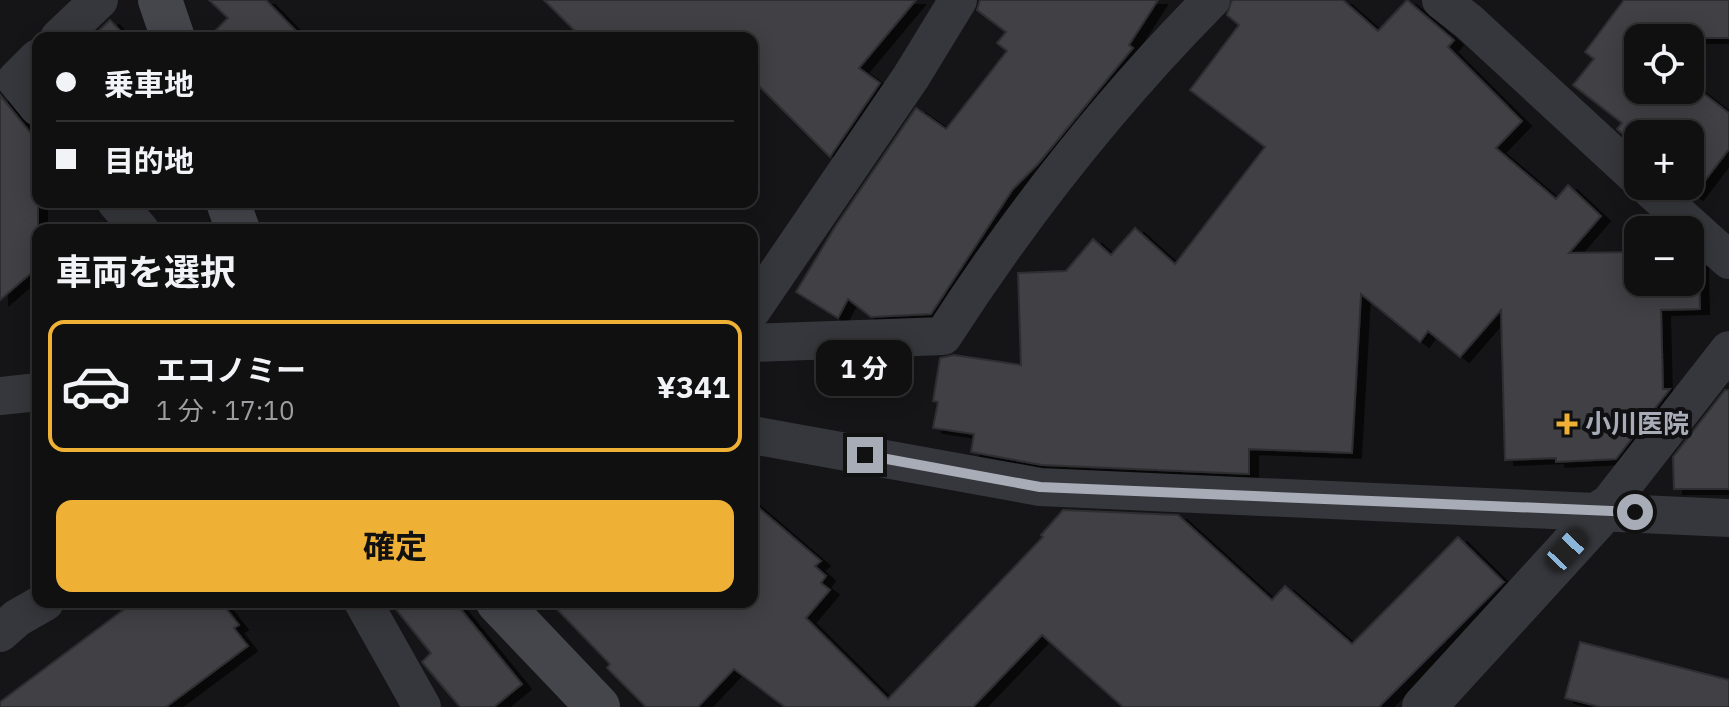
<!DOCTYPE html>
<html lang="ja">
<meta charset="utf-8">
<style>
:root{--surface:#101011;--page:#19191a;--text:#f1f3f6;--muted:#9c9d9f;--line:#303031;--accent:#efb135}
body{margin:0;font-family:"IBM Plex Sans","Noto Sans JP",sans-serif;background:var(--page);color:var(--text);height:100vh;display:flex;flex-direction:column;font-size:30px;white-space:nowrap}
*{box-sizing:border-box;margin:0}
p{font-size:26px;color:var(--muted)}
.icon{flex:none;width:44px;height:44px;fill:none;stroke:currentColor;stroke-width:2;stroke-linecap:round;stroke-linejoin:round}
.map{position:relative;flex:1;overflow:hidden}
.panel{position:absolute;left:32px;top:224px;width:726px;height:384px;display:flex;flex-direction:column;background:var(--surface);border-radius:16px;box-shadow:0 4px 20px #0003,0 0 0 2px var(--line)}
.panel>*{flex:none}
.hud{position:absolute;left:32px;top:32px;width:726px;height:176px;border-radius:16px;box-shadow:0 4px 20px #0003,0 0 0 2px var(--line);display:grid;align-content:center;height:176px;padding:0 24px;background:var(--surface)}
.tools{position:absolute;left:1624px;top:24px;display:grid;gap:16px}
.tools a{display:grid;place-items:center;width:80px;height:80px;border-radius:16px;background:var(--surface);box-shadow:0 4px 20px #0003,0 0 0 2px var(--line);font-size:40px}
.end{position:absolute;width:36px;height:36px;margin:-18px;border:10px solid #a7acb7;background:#111;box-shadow:0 0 0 4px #111}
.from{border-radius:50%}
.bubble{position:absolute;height:56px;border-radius:16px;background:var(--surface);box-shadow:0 4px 20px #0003,0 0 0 2px var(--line);font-size:26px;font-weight:700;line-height:56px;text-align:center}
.car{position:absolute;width:24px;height:48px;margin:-24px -12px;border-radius:10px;box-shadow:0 0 6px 2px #0007;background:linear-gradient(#222 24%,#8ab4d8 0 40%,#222 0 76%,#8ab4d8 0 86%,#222 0)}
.hud b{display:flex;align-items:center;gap:28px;height:76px;font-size:30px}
.hud b+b{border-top:2px solid var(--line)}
.hud i{width:20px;height:20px;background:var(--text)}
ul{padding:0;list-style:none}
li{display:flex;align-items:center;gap:24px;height:132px;margin:0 16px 12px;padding:0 8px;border:4px solid transparent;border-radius:16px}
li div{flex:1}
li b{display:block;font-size:30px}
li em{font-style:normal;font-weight:700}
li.selected{border-color:var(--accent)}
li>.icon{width:72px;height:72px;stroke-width:1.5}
h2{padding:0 24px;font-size:36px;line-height:96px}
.action{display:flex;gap:16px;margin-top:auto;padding:16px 24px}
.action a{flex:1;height:92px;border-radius:16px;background:var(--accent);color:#111;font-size:32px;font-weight:700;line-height:92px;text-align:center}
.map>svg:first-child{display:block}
.building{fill:#3f4044;stroke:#2f2f33;stroke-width:2;filter:url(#shadow)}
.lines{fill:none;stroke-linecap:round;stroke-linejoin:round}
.minor{stroke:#36373c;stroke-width:38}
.tertiary{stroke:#36373c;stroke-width:44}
.secondary{stroke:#44464c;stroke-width:44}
.route{stroke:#a7acb7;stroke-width:10}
.poi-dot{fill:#efb135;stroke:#101012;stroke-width:3}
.labels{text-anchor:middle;stroke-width:8;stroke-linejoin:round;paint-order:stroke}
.poi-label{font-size:26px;font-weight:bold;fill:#a7acb7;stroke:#101012;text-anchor:start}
</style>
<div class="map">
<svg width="1729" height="707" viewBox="0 0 1729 707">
<defs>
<filter id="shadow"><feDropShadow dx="9" dy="5" stdDeviation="0" flood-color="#0009"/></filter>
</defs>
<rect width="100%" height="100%" fill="#151517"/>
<!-- building -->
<g class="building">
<polygon points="209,0 266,0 303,38 208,38 228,18"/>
<polygon points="544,0 916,0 859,68 880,83 830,157 752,79 752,38 582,38"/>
<polygon points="980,0 1158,0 1129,45 1133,48 1038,164 1013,189 931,314 871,317 848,299 838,318 796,292 835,227 916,108 946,129 1007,51 997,43 1006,32 977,10"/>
<polygon points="1232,0 1343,0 1378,31 1407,0 1454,40 1448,47 1522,121 1496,148 1556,199 1568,185 1601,216 1569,253 1638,252 1638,282 1690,282 1690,254 1699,263 1700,309 1661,310 1663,389 1670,389 1616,459 1556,462 1556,458 1505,460 1501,310 1460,357 1428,331 1420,342 1361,294 1352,453 1249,449 1249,474 1042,465 971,452 974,434 933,428 938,402 933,401 940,358 954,355 1021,365 1018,273 1066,271 1093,239 1111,255 1135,228 1175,264 1265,147 1190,90 1239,25 1227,15"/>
<polygon points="1624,0 1729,0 1729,38 1633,38 1638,42 1638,90 1690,90 1690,83 1729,113 1729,149 1694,195 1682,186 1690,186 1690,134 1638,134 1638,148 1617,129 1622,123 1573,85 1594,59 1585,52"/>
<polygon points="110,20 127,38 91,38"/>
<polygon points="0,95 38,142 38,267 0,300"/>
<polygon points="1725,390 1729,390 1729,489 1674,489 1673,457"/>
<polygon points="752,502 821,561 815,566 826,576 821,583 830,590 806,618 888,699 1043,537 1041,535 1063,510 1178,515 1272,600 1285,586 1352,644 1458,537 1504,582 1379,707 1123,707 1042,635 973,707 785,707 734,669 698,707 646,707 607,668 610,664 550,602 752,602"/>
<polygon points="134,602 221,602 239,625 234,628 248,646 166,707 0,707 0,702"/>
<polygon points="390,602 455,602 522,684 494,707 460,707 422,662 431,653"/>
<polygon points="1580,642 1729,680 1729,707 1600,707 1565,698"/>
</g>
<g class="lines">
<!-- minor -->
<g class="minor">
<polyline points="1441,0 1469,22 1638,178"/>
<polyline points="59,38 99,0"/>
<polyline points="38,58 16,80 38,107"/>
<polyline points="1647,186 1729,260"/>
<polyline points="116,202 140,230"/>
<polyline points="752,310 911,77 958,0"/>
<path d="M752,343L943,336C1021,215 1110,102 1211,0"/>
<polyline points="0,396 38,392"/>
<polyline points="752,435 1040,487 1729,518"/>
<polyline points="1604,510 1729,350"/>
<polyline points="363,602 422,707"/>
<polyline points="0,633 17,618 45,602"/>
</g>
<!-- tertiary -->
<polyline class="tertiary" points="1424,707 1604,510"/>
<!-- secondary -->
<g class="secondary">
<polyline points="160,0 173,38"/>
<polyline points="228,202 238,230"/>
<polyline points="498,602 598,707"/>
</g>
</g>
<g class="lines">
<!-- route -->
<polyline class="route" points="865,455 1040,487 1635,512"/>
</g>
<!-- markers -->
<path class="poi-dot" d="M1563 412h8v8h8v8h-8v8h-8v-8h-8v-8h8z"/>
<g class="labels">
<!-- poi labels -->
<g class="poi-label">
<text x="1585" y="433">小川医院</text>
</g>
</g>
</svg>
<div class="tools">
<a><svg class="icon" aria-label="locate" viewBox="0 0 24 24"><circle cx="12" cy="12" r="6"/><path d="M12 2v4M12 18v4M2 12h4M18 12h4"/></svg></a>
<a>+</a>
<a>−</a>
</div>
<i class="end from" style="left:1635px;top:512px"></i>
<i class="end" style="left:865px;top:455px"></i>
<div class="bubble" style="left:816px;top:340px;width:96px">1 分</div>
<i class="car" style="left:1567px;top:550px;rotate:43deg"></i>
<div class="hud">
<b><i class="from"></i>乗車地</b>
<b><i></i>目的地</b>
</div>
<section class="panel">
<h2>車両を選択</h2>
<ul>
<li class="selected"><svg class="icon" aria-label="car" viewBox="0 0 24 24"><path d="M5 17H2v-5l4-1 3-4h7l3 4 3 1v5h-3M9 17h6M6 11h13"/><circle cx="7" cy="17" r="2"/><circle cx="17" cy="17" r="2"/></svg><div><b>エコノミー</b><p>1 分 · 17:10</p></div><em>¥341</em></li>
</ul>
<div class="action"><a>確定</a></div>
</section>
</div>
